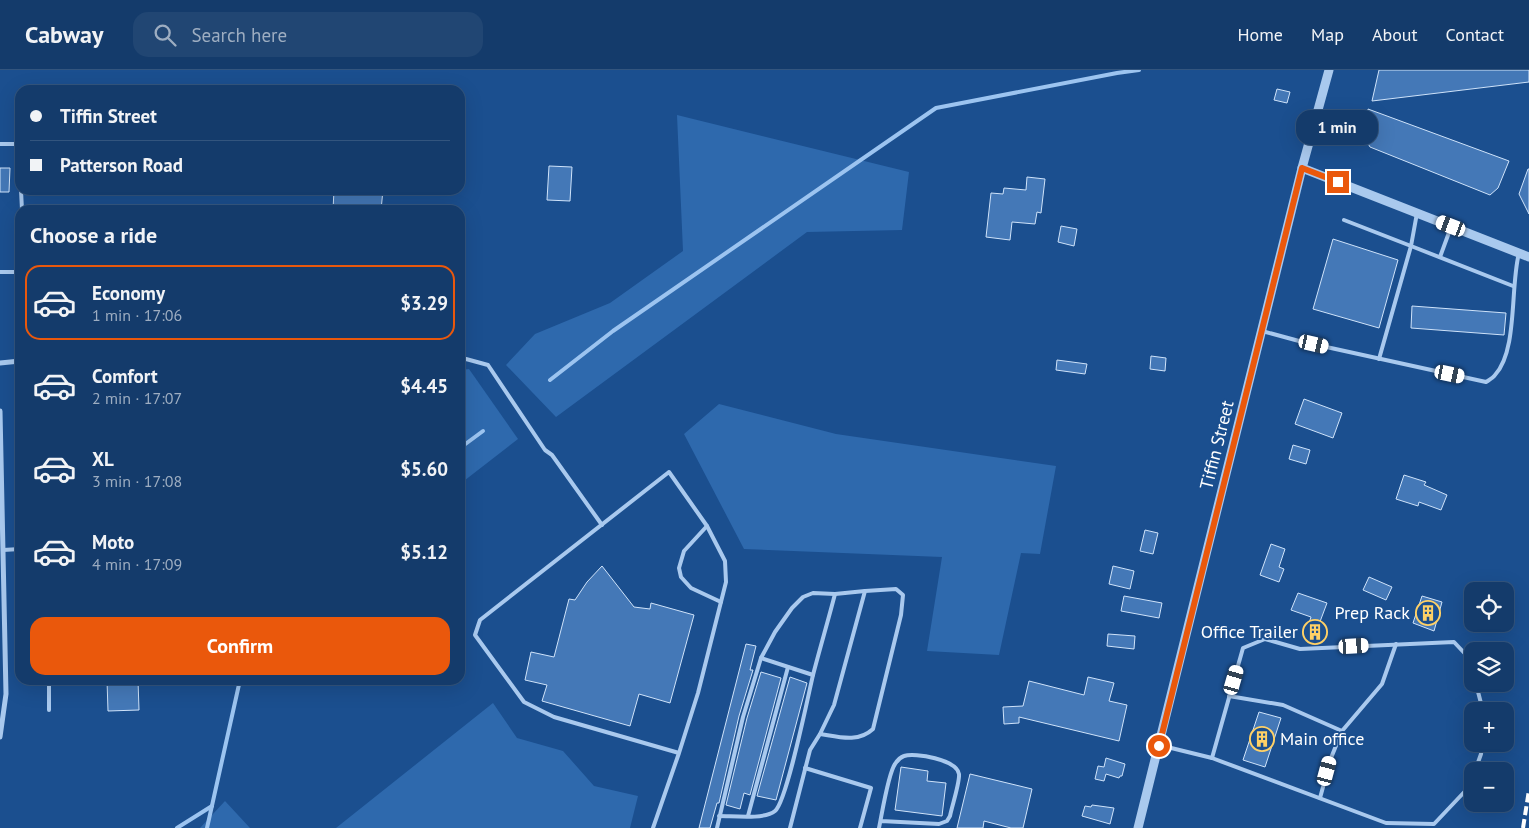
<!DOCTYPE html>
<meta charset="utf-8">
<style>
:root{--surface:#143b6b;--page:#214673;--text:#f1f3f6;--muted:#9dadc1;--line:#33557e;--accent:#ea580c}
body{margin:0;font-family:"PT Sans",sans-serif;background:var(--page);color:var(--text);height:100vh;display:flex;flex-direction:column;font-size:19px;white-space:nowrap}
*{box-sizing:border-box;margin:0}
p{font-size:16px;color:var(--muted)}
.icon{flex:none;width:28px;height:28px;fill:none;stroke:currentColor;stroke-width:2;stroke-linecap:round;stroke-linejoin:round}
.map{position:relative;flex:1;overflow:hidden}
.panel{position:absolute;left:15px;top:135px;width:450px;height:480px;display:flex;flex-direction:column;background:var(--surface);border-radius:15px;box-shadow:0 5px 20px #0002,0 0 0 1px var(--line)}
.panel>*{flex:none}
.guide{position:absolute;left:15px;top:15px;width:450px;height:110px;border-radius:15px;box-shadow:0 5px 20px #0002,0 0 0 1px var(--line);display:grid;align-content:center;height:110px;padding:0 15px;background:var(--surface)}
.fabs{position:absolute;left:1464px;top:512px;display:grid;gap:10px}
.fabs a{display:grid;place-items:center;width:50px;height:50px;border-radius:10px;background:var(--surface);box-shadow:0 5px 20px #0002,0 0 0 1px var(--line);font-size:25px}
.end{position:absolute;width:22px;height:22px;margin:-11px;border:6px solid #ea580c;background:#fff;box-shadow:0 0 0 2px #fff}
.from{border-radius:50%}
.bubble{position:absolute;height:35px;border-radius:15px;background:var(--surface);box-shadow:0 5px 20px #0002,0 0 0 1px var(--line);font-size:16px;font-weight:700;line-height:35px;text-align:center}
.car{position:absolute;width:15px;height:30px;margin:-15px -8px;border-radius:6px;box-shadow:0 0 4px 1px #0007;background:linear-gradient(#fff 24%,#345 0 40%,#fff 0 76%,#345 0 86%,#fff 0)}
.guide b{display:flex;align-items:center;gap:18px;height:48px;font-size:19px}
.guide b+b{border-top:1px solid var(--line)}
.guide i{width:12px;height:12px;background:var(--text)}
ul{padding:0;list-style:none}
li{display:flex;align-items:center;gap:15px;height:75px;margin:0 10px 8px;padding:0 5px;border:2px solid transparent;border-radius:15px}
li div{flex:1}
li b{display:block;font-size:19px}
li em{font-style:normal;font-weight:700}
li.active{border-color:var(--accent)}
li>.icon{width:45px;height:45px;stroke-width:1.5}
h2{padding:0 15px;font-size:22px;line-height:60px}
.primary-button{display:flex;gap:10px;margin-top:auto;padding:10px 15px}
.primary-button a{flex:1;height:58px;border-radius:15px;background:var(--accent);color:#fff;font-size:20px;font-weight:700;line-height:58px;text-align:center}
header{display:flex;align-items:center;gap:30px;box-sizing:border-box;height:70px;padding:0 25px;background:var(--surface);border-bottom:1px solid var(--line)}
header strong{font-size:24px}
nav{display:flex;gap:28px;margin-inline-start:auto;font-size:18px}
.search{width:350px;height:45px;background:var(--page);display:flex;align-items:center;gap:12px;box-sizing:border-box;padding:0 18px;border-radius:15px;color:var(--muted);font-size:19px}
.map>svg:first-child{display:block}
.green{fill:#2e69ad}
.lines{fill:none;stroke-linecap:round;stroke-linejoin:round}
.stream{stroke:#9cc4f0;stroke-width:4}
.building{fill:#4478b7;stroke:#cfe3fa}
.service{stroke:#a9c9ee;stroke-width:4}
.minor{stroke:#a9c9ee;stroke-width:5}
.tertiary{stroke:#a9c9ee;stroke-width:9}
.rail{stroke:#fff;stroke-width:4;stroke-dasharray:9 4;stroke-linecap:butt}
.route{stroke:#ea580c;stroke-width:6}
.labels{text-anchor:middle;stroke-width:4;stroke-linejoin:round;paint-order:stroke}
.street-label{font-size:18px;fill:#fff;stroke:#1b4f8f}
.poi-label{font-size:18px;fill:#fff;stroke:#1b4f8f;text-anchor:end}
</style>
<header>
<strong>Cabway</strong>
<div class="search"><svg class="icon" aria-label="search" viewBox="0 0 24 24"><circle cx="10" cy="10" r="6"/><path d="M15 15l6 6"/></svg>Search here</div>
<nav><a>Home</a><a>Map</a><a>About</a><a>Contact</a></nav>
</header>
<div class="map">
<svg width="1529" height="758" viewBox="0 0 1529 758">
<rect width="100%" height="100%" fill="#1b4f8f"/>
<!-- green -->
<g class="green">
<polygon points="677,45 909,102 902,160 807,162 556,347 506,295 535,264 610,233 683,181"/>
<polygon points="469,299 518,369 460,414 460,300"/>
<polygon points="719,334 836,364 1056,396 1040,484 1021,483 999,585 927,581 942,487 744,479 684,364"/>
<polygon points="493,633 517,668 563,681 594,716 638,726 630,758 336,758"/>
<polygon points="225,731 250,758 200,758"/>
</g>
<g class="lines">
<!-- stream -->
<g class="stream">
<polyline points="550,310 613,261 936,38 1117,3 1139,0"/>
<polyline points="460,378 483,361"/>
<polyline points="177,758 212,736"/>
<polyline points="207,758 240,610"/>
</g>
</g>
<!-- building -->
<g class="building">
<polygon points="1379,0 1529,0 1529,12 1372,31"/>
<polygon points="1277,19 1290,22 1287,33 1274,30"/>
<polygon points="1368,39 1509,91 1498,118 1490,125 1370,77 1362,63"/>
<polygon points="549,96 572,97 570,131 547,130"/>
<polygon points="0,98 10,98 9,122 0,122"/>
<polygon points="1528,99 1529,99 1529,144 1519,124"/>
<polygon points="1027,107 1045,109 1041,143 1037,142 1035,154 1012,152 1010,170 986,167 991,123 1003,124 1004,118 1026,120"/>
<polygon points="334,120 383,120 381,140 333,140"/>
<polygon points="1061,156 1077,159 1074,176 1058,172"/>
<polygon points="1333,169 1398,190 1379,258 1313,239"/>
<polygon points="1412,236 1506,243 1504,265 1411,258"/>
<polygon points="1151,286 1166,288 1165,301 1150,299"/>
<polygon points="1057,290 1087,294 1085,304 1056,300"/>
<polygon points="1304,329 1342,343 1333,368 1295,354"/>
<polygon points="1293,375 1310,380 1306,394 1289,389"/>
<polygon points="1404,405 1426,412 1424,415 1447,425 1441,440 1419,432 1418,436 1396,429"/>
<polygon points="1145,460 1158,463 1153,484 1140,481"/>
<polygon points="1271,474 1285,479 1279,497 1284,499 1279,512 1260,505"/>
<polygon points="602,496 634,537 650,539 651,533 694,545 670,633 639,624 630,656 542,631 547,615 525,610 531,582 554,587 569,529 575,530 587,512"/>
<polygon points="1113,496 1134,501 1130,519 1109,514"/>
<polygon points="1369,507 1392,517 1386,530 1363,520"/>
<polygon points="1298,523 1327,533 1315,565 1306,563 1311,547 1291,540"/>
<polygon points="1124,526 1162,533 1159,548 1121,541"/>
<polygon points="1422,526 1442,532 1434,561 1413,553"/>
<polygon points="1108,564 1135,566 1134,579 1107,576"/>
<polygon points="746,574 756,576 750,600 753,600 739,646 719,733 717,733 710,758 699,758"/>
<polygon points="761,602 781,608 750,725 744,723 740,739 726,735 747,648"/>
<polygon points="790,607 807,613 776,730 757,726"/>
<polygon points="1088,607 1114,613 1109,631 1127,635 1119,671 1019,647 1019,653 1004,654 1003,637 1023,636 1029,611 1084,625"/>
<polygon points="107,610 138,610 139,640 108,641"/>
<polygon points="1259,642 1281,648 1265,697 1243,690"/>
<polygon points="1106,688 1125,694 1122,706 1120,706 1119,708 1106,704 1104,711 1095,709 1098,696 1104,697"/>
<polygon points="901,697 928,701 927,711 946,713 942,746 895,740"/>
<polygon points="970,704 1032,719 1023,758 1011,758 984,751 983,758 957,758"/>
<polygon points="1092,735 1114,738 1110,754 1082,746 1085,736 1091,737"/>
</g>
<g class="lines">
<!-- service -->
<g class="service">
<polyline points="0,74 20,74 20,82"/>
<polyline points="21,120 22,140"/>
<polyline points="1417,143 1411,176 1513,216"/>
<polyline points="1344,150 1411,176 1379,289"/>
<polyline points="1440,187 1451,157"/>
<polyline points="0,202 20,202"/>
<path d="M1262,261L1299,271L1486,312C1489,310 1493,308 1495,305C1518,280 1510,217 1519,183"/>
<polyline points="460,290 466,289 488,295 545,380 552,385 602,455"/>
<polyline points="707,456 684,481 679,498 681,507 691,518 721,532"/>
<polyline points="3,480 20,479"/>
<polyline points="761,588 813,605"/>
<polyline points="49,610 49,640"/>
<polyline points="1476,614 1483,641"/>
<polyline points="1229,626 1283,635 1342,661"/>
<polyline points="1159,675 1212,688 1386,753 1434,754 1469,717 1472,707"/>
<polyline points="1212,688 1243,578 1265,569 1300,579 1454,572 1470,589 1472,598"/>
<polyline points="805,698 871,718 860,758"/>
<polyline points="1475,701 1481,684 1482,674"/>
<polyline points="1320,728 1331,688 1342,661 1382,614 1396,574"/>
<path d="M719,746C733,746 764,750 775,741C787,731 808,626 813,605C820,578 828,551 835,524"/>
<polyline points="748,746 788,597"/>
<polyline points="653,758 679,683 698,623 726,512 725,491 707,456 669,402 480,550 475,565 524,632 554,647 679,683"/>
<polyline points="717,758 743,647 761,588 775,562 792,538 803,527 813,523 835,524 865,521"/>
<path d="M790,758L810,680L820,664L834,635L865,521L896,519L903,525L901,545L873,659C858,673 839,667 820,664"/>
<path d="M879,758C882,744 888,704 895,694C897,691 901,687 904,686C915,682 957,690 959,704C960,712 952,736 950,746L947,751L939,754L881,751"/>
</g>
<!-- minor -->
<g class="minor">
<polyline points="0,293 20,291"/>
<polyline points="0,341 6,624 0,667"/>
</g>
<!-- tertiary -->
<g class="tertiary">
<polyline points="1302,98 1529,187"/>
<polyline points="1138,758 1302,98 1329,0"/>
</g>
<!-- rail -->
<polyline class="rail" points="1523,758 1529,720"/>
</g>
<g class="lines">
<!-- route -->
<polyline class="route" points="1159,676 1302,98 1338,112"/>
</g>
<!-- icons -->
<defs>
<symbol id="building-ring" viewBox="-11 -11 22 22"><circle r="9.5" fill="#1b4f8f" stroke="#ffd166" stroke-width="1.5"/><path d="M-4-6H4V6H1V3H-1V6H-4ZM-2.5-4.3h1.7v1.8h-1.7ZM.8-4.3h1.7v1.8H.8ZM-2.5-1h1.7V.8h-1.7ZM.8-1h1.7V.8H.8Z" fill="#ffd166"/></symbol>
</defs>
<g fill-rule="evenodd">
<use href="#building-ring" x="1414" y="529" width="28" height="28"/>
<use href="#building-ring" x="1301" y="548" width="28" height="28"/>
<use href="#building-ring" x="1248" y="655" width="28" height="28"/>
</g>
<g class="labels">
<!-- street labels -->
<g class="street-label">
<text transform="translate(1217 375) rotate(-76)" y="6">Tiffin Street</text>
</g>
<!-- poi labels -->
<g class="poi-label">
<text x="1410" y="549">Prep Rack</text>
<text x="1298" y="568">Office Trailer</text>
<text x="1280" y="675" text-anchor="start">Main office</text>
</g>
</g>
</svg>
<div class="fabs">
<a><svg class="icon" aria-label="locate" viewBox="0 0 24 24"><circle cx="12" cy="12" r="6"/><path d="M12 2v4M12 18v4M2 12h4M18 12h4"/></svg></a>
<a><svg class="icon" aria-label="layers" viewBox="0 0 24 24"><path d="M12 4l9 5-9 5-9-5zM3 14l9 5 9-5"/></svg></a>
<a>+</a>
<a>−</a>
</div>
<i class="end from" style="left:1159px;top:676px"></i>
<i class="end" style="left:1338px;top:112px"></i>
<div class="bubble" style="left:1296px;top:40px;width:82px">1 min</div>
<i class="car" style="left:1451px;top:156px;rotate:291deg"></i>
<i class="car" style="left:1314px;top:274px;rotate:103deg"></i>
<i class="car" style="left:1450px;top:304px;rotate:102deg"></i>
<i class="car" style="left:1354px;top:576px;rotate:87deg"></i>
<i class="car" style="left:1234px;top:610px;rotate:16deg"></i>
<i class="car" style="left:1327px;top:701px;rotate:15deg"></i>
<div class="guide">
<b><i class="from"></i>Tiffin Street</b>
<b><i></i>Patterson Road</b>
</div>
<section class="panel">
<h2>Choose a ride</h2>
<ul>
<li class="active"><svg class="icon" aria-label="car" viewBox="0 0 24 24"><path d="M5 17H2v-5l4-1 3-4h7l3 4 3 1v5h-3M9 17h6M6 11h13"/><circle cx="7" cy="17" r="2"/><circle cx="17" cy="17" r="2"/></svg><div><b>Economy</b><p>1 min · 17:06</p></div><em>$3.29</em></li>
<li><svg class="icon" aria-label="car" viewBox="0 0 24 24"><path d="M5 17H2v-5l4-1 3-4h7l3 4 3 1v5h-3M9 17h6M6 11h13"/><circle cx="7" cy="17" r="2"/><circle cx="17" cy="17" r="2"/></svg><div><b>Comfort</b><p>2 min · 17:07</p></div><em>$4.45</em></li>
<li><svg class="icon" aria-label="car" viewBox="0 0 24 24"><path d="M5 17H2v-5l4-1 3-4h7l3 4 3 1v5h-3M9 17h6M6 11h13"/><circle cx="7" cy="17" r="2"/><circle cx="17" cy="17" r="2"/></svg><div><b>XL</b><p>3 min · 17:08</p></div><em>$5.60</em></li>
<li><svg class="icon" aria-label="car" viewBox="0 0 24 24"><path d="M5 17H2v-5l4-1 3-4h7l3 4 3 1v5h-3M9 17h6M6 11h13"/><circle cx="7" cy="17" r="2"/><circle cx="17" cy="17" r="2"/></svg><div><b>Moto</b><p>4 min · 17:09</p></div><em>$5.12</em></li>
</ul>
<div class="primary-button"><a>Confirm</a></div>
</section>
</div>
